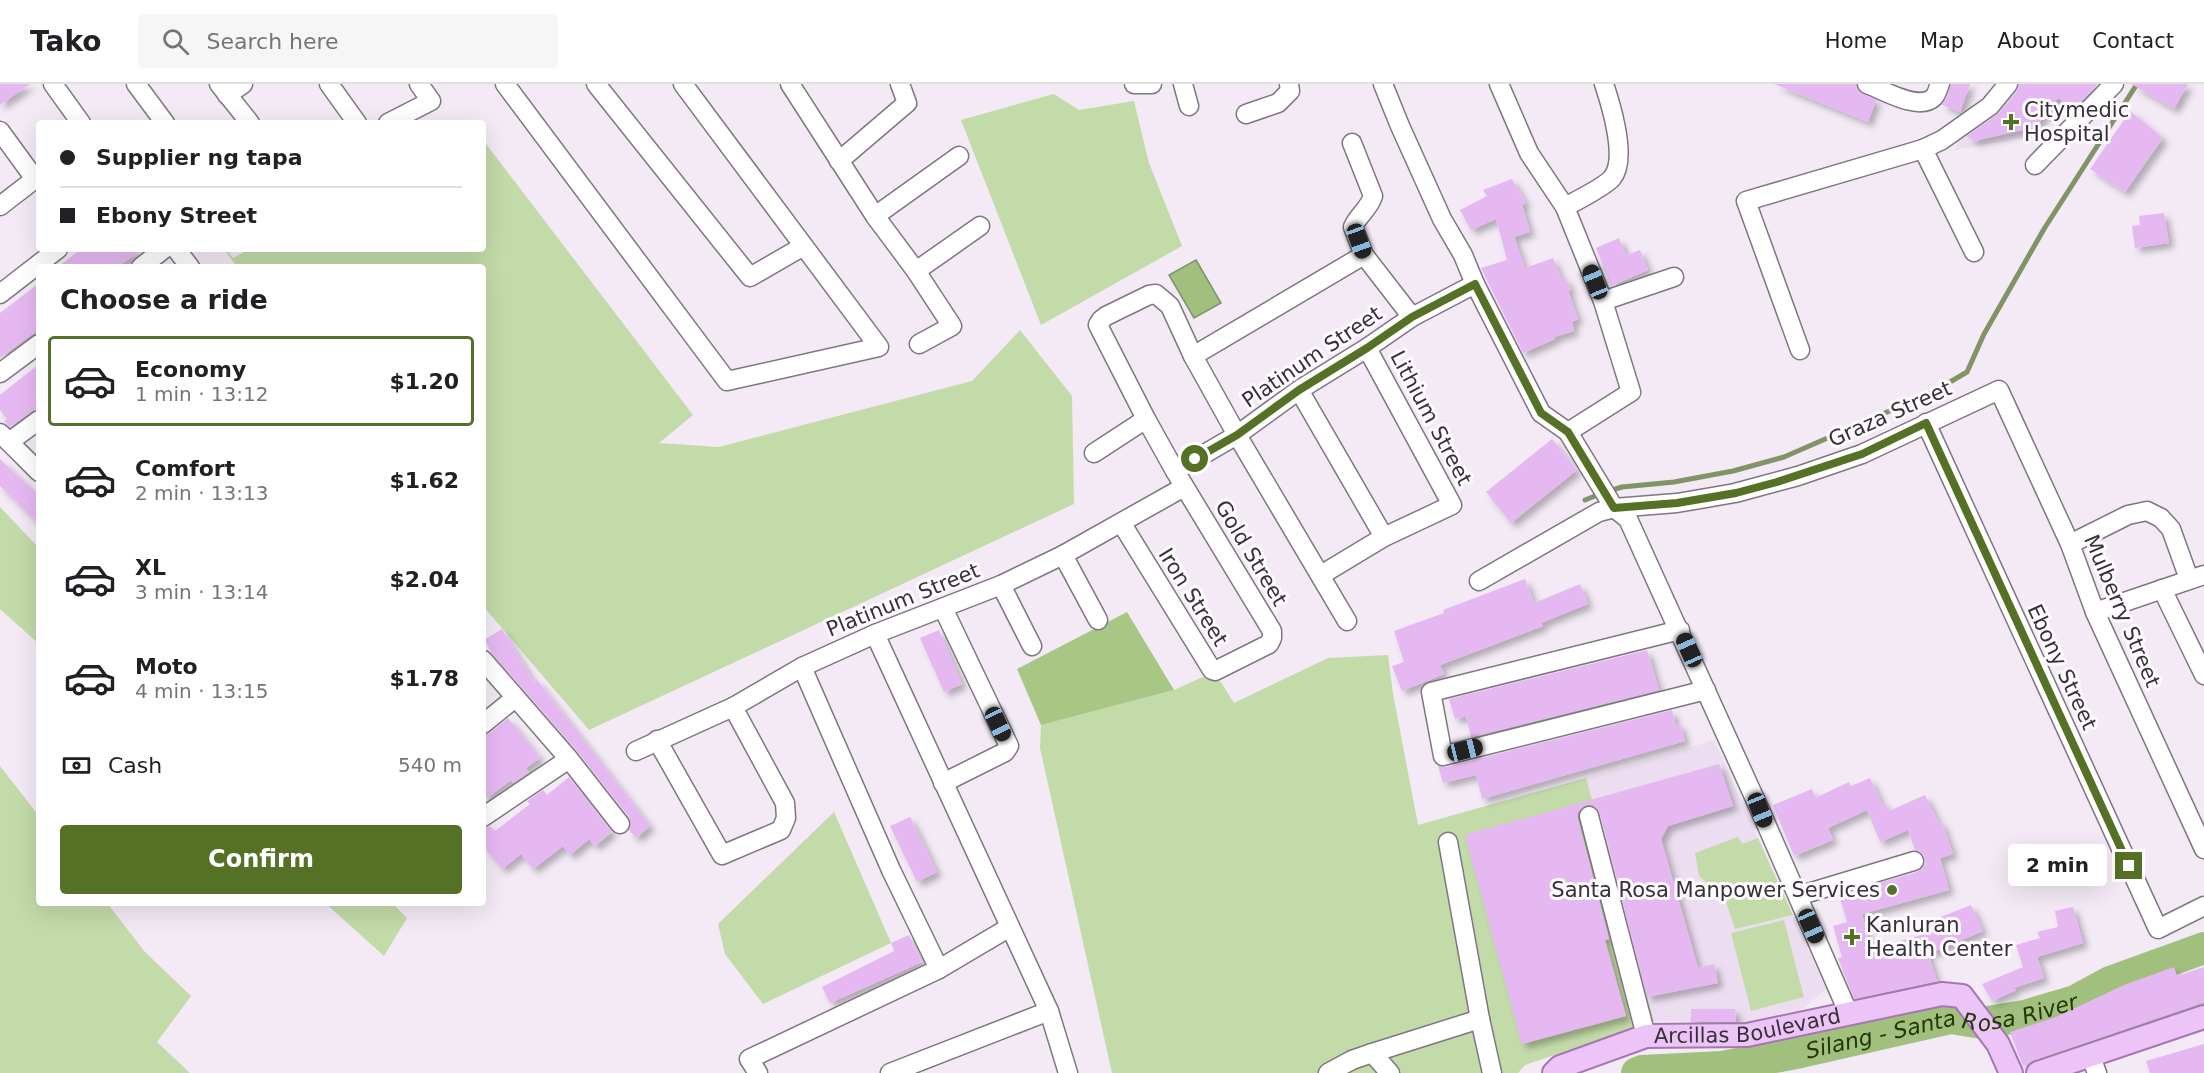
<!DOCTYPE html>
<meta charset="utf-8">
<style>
:root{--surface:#fff;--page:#f6f6f6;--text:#202124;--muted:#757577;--line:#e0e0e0;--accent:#547126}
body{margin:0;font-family:"DejaVu Sans",sans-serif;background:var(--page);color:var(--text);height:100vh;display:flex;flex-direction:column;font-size:22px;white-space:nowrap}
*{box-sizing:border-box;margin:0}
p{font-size:20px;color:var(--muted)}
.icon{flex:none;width:33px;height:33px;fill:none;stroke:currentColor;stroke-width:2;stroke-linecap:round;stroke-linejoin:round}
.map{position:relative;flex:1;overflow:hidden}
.details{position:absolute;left:36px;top:180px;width:450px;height:642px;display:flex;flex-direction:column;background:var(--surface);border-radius:6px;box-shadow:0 6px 24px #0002}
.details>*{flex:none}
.guide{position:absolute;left:36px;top:36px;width:450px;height:132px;border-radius:6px;box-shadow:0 6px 24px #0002;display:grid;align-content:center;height:132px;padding:0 24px;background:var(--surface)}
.end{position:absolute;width:27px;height:27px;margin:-14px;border:8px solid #547126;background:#fff;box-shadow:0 0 0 3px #fff}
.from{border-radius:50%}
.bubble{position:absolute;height:42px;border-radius:6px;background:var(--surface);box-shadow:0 6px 24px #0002;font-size:20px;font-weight:700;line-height:42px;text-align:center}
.car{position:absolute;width:18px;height:36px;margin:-18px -9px;border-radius:8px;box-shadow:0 0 4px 2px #0007;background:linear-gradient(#222 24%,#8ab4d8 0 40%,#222 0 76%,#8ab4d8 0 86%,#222 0)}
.guide b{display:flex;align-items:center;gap:21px;height:57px;font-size:22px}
.guide b+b{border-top:2px solid var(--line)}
.guide i{width:15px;height:15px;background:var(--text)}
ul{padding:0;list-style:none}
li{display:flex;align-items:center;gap:18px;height:90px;margin:0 12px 9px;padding:0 12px;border:3px solid transparent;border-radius:6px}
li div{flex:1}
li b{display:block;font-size:22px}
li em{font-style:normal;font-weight:700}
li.current{border-color:var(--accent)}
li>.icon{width:54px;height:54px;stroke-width:1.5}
h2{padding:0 24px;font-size:27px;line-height:72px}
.pay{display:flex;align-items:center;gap:15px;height:66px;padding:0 24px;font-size:22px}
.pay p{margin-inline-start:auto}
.button{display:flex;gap:12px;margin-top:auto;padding:12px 24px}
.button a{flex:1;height:69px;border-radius:6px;background:var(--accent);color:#fff;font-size:24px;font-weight:700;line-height:69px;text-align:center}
header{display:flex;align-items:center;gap:36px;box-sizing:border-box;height:84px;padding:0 30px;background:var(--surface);border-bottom:2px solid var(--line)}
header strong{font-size:28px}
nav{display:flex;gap:33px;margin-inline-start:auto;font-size:21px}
.search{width:420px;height:54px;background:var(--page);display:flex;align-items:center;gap:15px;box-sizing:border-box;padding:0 21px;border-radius:6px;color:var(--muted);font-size:22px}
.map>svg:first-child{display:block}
.built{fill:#ecdef0}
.green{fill:#c3daa9}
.forest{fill:#a8c684}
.water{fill:#a1bf7d;stroke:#819468;stroke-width:1.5}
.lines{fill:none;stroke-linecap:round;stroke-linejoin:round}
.stream{stroke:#819468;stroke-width:5}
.river{stroke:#a1bf7d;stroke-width:32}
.building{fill:#e6b8f2;filter:url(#shadow)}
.minor-casing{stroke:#7e7680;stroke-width:21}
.major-casing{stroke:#a477b0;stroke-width:26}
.minor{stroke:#fff;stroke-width:18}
.major{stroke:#ecc4f7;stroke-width:22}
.route{stroke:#547126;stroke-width:8}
.poi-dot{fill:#547126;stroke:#fdfafe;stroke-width:2}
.labels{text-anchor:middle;stroke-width:6;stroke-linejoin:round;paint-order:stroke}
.poi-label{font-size:21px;fill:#353136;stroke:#fdfafe;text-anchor:start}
.street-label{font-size:21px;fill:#353136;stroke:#fdfafe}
.water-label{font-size:22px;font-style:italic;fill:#243605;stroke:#fdfafe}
</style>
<header>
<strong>Tako</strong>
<div class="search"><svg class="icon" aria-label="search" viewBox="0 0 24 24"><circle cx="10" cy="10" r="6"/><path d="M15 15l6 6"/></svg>Search here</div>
<nav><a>Home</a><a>Map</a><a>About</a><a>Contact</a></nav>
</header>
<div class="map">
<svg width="2204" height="989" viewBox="0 0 2204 989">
<defs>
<filter id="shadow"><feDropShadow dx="5" dy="5" stdDeviation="3" flood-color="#0004"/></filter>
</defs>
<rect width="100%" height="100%" fill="#f3eaf6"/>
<!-- built -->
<g class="built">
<polygon points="2016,0 2076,0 2030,53 1955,66 1959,54"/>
<polygon points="1714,656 1826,905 1803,925 1755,937 1735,939 1654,937 1586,694"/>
</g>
<!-- green -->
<g class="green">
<polygon points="1054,10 1079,26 1134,17 1149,79 1182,162 1041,241 961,36"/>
<polygon points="483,56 693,331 659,359 719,363 972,297 1020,246 1072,312 1074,420 589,646 483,522 483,183 237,183 224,165 226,165 233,174 250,165 483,165"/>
<polygon points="0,423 39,464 39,560 0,525"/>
<polygon points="1388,571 1393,610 1418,741 1586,694 1654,937 1525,981 1518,989 1112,989 1040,664 1041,641 1174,606 1205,592 1221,598 1234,619 1328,574"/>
<polygon points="0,682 39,732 39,819 107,819 145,868 191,912 157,958 190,989 0,989"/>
<polygon points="834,728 891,859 763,920 725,870 718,840"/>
<polygon points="1738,753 1742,760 1758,754 1793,831 1735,845 1725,815 1699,792 1695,769"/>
<polygon points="325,819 392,819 407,834 384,872"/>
<polygon points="1784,836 1804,913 1751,927 1731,849"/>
</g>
<!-- forest -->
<polygon class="forest" points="1127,528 1174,606 1041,641 1017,585"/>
<!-- water -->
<polygon class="water" points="1196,176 1221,219 1194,234 1169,191"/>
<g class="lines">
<!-- stream -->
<g class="stream">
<polyline points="1609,407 1622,403 1674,398 1733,387 1784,373 1933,308 1967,288 1984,250 2044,145 2137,0"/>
<polyline points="1585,416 1600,410"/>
</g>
<!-- river -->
<path class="river" id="s1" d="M1637,989L1642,987L1722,983L1801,968L1951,934L1982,939L2024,932L2075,917L2110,898L2204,864"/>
</g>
<!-- building -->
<g class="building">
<polygon points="0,0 30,0 0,21"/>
<polygon points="1774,0 1856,0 1858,7 1876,16 1868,38"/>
<polygon points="1951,0 1970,0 1960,28 1942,21 1947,13"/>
<polygon points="2019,0 2098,0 2074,25 2058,14 2036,43 1974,57 1967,52 1999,29 2017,7"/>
<polygon points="2131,0 2188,0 2174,25"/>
<polygon points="2130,27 2163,54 2125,108 2090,85"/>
<polygon points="1512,95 1526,119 1522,121 1530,148 1514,153 1525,184 1553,174 1562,196 1566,194 1571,206 1568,207 1578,235 1572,238 1574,247 1554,253 1555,255 1523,269 1481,184 1507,176 1496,135 1471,146 1460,126 1487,112 1483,106"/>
<polygon points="2164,129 2169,159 2135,164 2132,142 2140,141 2139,132"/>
<polygon points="1619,154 1626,171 1640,166 1648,186 1611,202 1596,164"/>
<polygon points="81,165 142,165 118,183 58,183"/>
<polygon points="39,199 39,245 0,274 0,229"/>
<polygon points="39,280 39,325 32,327 10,343 4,337 7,335 0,326 0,311"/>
<polygon points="1552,355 1577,386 1511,439 1486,408"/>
<polygon points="0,375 39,412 39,440 0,402"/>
<polygon points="1525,495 1534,519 1580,500 1588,520 1541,539 1543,542 1440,581 1444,590 1402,607 1392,582 1404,578 1394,547 1444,529 1443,526"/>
<polygon points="502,545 534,598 537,596 650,742 636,754 629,746 631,739 629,733 578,668 495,573 484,556"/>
<polygon points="939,546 962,600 944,608 920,554"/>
<polygon points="1647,566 1659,606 1471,653 1466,632 1455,635 1449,615"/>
<polygon points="1672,626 1676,642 1680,640 1685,657 1482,715 1476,691 1443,699 1438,682 1446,683"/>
<polygon points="508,634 540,674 526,684 529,688 513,699 511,696 483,717 483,651 490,649"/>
<polygon points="1719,680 1733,722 1668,742 1661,755 1698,884 1714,880 1718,899 1647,913 1600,729 1593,721 1586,721 1578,728 1578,735 1609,855 1605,856 1626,932 1522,960 1465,751"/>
<polygon points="569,693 612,748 595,762 589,755 570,771 563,762 533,785 521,770 502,785 483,762 483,744 490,742 495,747 530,720 527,717 543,706 547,711"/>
<polygon points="1870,694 1882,720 1885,719 1889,727 1925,711 1939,739 1942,738 1953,770 1940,774 1949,806 1862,830 1871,865 1932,848 1928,838 1971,821 1983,847 1928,870 1937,897 1854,915 1838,874 1842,873 1833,842 1847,838 1839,811 1917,788 1925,780 1925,773 1921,768 1915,766 1908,746 1880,758 1867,726 1828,744 1833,756 1794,772 1773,721 1812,705 1815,714 1849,698 1851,702"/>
<polygon points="910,733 937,788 917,798 890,742"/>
<polygon points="2073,823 2083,859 2037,873 2044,894 2014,904 2016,906 1992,917 1982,900 2023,883 2016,861 2040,854 2037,848 2058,843 2055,827"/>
<polygon points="909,851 922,878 830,919 822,903 894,867 891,859"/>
<polygon points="2174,883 2177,892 2204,883 2204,918 2034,976 2023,982 2010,948 2056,933 2124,901"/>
<polygon points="1691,925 1735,925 1736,938 1691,938"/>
<polygon points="2204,960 2204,989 2150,989 2146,977"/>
</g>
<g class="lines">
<defs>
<g id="minor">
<polyline points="53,0 81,39"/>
<polyline points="136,0 165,39"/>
<polyline points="219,0 250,39"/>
<polyline points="329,0 357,39"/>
<polyline points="505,0 727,297 879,263 683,0"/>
<polyline points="596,0 750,193 802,163"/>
<polyline points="790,0 875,132 916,187 952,242 919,260"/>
<polyline points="1134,0 1152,0"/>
<polyline points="1183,0 1189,22"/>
<polyline points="1383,0 1400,42 1442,135 1463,171 1475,200 1541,329 1568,348 1614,424 1628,435 1760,726 1848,928"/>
<polyline points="1499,0 1529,69 1565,123 1603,217 1631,308 1568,348"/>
<path d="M1867,0C1883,6 1919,28 1934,13C1937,10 1938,4 1940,0"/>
<polyline points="227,11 243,0"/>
<polyline points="1246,30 1278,19 1290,7 1289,0"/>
<polyline points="388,39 431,17 419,0"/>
<polyline points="0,47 35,95 39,92"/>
<path d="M1352,59L1373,112C1369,125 1358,131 1353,143L1364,171L1412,233"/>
<polyline points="1923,65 1974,168"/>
<polyline points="839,77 907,19 900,0"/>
<polyline points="2035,81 2114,0"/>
<polyline points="0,122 35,95"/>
<path d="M1565,123C1576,117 1606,102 1612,94C1628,76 1611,21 1604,0"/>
<polyline points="875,132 959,72"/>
<polyline points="176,165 190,183"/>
<polyline points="141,183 164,165"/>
<polyline points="916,187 980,142"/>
<polyline points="0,210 58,165"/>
<polyline points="1603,217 1674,193"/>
<polyline points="1800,266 1746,117 1923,65 1942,56 1990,22 2008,0"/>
<polyline points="1193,272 1364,171"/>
<polyline points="0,289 39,260"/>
<polyline points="1299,306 1384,453"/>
<polyline points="1146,335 1098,241 1101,236 1106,232 1149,211 1156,210 1170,222 1193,272 1237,351 1347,537"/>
<polyline points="1926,339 2158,845 2204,822"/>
<polyline points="0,349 39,388"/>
<polyline points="9,358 39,336"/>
<polyline points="1094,369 1146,335 1175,387 1272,547 1272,554 1269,560 1215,587 1212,586 1122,440"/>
<polyline points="1175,387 1237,351 1299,306 1367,264 1412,233 1475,200"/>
<polyline points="2070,460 2128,431 2147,427 2161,434 2171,445 2189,495"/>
<polyline points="1063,471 1098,536"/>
<polyline points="1321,491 1384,453 1452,421 1367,264"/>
<polyline points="1479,497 1599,428 1614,424 1677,419 1735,409 1798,392 1862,370 1999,306 2070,460 2095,528 2204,765"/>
<polyline points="1001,501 1032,562"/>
<polyline points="2162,505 2204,591"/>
<polyline points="943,524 1009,662 1005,668 943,699"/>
<polyline points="2095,528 2204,491"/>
<polyline points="1680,546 1431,608 1443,672 1706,606"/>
<polyline points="875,550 1049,927 1068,989"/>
<polyline points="483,576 569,675 620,740"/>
<polyline points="802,583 891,786 939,885"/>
<polyline points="483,640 515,614"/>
<polyline points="657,656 722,771 781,746 786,734 785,719 733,623"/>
<polyline points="636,667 733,623 802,583 875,550 1001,501 1063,471 1184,403"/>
<polyline points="1589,732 1646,952"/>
<polyline points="483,733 569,675"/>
<polyline points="1448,758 1480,935 1492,989"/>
<polyline points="1798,812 1914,777"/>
<polyline points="1372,969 1480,935"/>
<polyline points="2090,970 2097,989"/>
<polyline points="758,989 749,975 939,885 1010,843"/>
<polyline points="890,989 1049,927"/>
<polyline points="1328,989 1352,976 1372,969 1390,989"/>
</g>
<g id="major">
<path id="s2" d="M1554,989L1560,983L1646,952L1747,951L1942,910L1962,912L1998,960L2011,989"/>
<polyline points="2038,989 2204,933"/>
</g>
</defs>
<!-- minor casing -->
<use href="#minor" class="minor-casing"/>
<!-- major casing -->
<use href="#major" class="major-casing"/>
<!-- minor -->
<use href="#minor" class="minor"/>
<!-- major -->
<use href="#major" class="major"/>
</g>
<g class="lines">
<!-- route -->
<polyline class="route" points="1195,375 1237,351 1299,306 1367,264 1412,233 1475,200 1541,329 1568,348 1614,424 1677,419 1736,409 1777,398 1862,370 1926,339 2129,782"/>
</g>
<!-- markers -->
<g class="poi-dot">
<path d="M2008 29h6v6h6v6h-6v6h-6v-6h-6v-6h6z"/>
<circle cx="1892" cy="806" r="6"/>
<path d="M1849 844h6v6h6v6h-6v6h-6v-6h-6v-6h6z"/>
</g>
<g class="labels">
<!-- poi labels -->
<g class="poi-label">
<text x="2024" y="33">Citymedic<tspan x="2024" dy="24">Hospital</tspan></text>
<text x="1880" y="813" text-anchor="end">Santa Rosa Manpower Services</text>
<text x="1866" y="848">Kanluran<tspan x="1866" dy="24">Health Center</tspan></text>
</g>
<!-- street labels -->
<g class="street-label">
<text transform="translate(1312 273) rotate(-34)" y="7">Platinum Street</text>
<text transform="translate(1890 330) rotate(-24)" y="7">Graza Street</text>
<text transform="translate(1431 334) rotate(62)" y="7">Lithium Street</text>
<text transform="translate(1251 469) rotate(59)" y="7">Gold Street</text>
<text transform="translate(1193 513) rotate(58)" y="7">Iron Street</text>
<text transform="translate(903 516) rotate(-22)" y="7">Platinum Street</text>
<text transform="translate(2122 527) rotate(67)" y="7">Mulberry Street</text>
<text transform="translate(2062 583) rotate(65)" y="7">Ebony Street</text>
<text dy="7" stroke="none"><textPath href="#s2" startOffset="202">Arcillas Boulevard</textPath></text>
</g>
<!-- water labels -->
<g class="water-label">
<text dy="8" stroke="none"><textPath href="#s1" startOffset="310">Silang - Santa Rosa River</textPath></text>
</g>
</g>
</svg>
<i class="end from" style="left:1195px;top:375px"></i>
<i class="end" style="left:2129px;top:782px"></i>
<div class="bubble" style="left:2008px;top:760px;width:99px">2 min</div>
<i class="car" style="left:1359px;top:157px;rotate:160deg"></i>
<i class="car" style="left:1595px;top:198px;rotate:338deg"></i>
<i class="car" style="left:1689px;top:566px;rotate:336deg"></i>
<i class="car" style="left:998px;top:640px;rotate:155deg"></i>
<i class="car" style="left:1465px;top:666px;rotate:76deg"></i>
<i class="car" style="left:1760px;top:726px;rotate:158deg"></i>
<i class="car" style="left:1811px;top:842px;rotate:156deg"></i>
<div class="guide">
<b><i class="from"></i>Supplier ng tapa</b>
<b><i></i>Ebony Street</b>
</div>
<section class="details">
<h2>Choose a ride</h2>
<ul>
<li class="current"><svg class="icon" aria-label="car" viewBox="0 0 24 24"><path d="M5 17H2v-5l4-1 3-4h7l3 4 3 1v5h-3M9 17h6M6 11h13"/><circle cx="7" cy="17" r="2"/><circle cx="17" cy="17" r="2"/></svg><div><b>Economy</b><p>1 min · 13:12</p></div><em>$1.20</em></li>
<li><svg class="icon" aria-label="car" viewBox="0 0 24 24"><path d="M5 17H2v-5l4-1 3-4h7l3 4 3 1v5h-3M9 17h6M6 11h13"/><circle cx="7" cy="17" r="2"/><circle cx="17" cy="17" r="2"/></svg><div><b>Comfort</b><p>2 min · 13:13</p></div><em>$1.62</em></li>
<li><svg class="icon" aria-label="car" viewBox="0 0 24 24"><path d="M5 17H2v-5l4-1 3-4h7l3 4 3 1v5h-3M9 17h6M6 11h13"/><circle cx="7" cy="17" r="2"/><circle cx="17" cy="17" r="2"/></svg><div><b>XL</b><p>3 min · 13:14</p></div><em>$2.04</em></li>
<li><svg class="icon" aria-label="car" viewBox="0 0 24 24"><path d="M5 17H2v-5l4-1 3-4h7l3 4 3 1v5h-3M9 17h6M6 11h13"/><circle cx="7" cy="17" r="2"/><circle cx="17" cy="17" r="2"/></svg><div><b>Moto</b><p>4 min · 13:15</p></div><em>$1.78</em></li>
</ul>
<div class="pay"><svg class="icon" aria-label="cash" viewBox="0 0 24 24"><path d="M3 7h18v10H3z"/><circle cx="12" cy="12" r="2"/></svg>Cash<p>540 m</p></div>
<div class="button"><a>Confirm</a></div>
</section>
</div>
